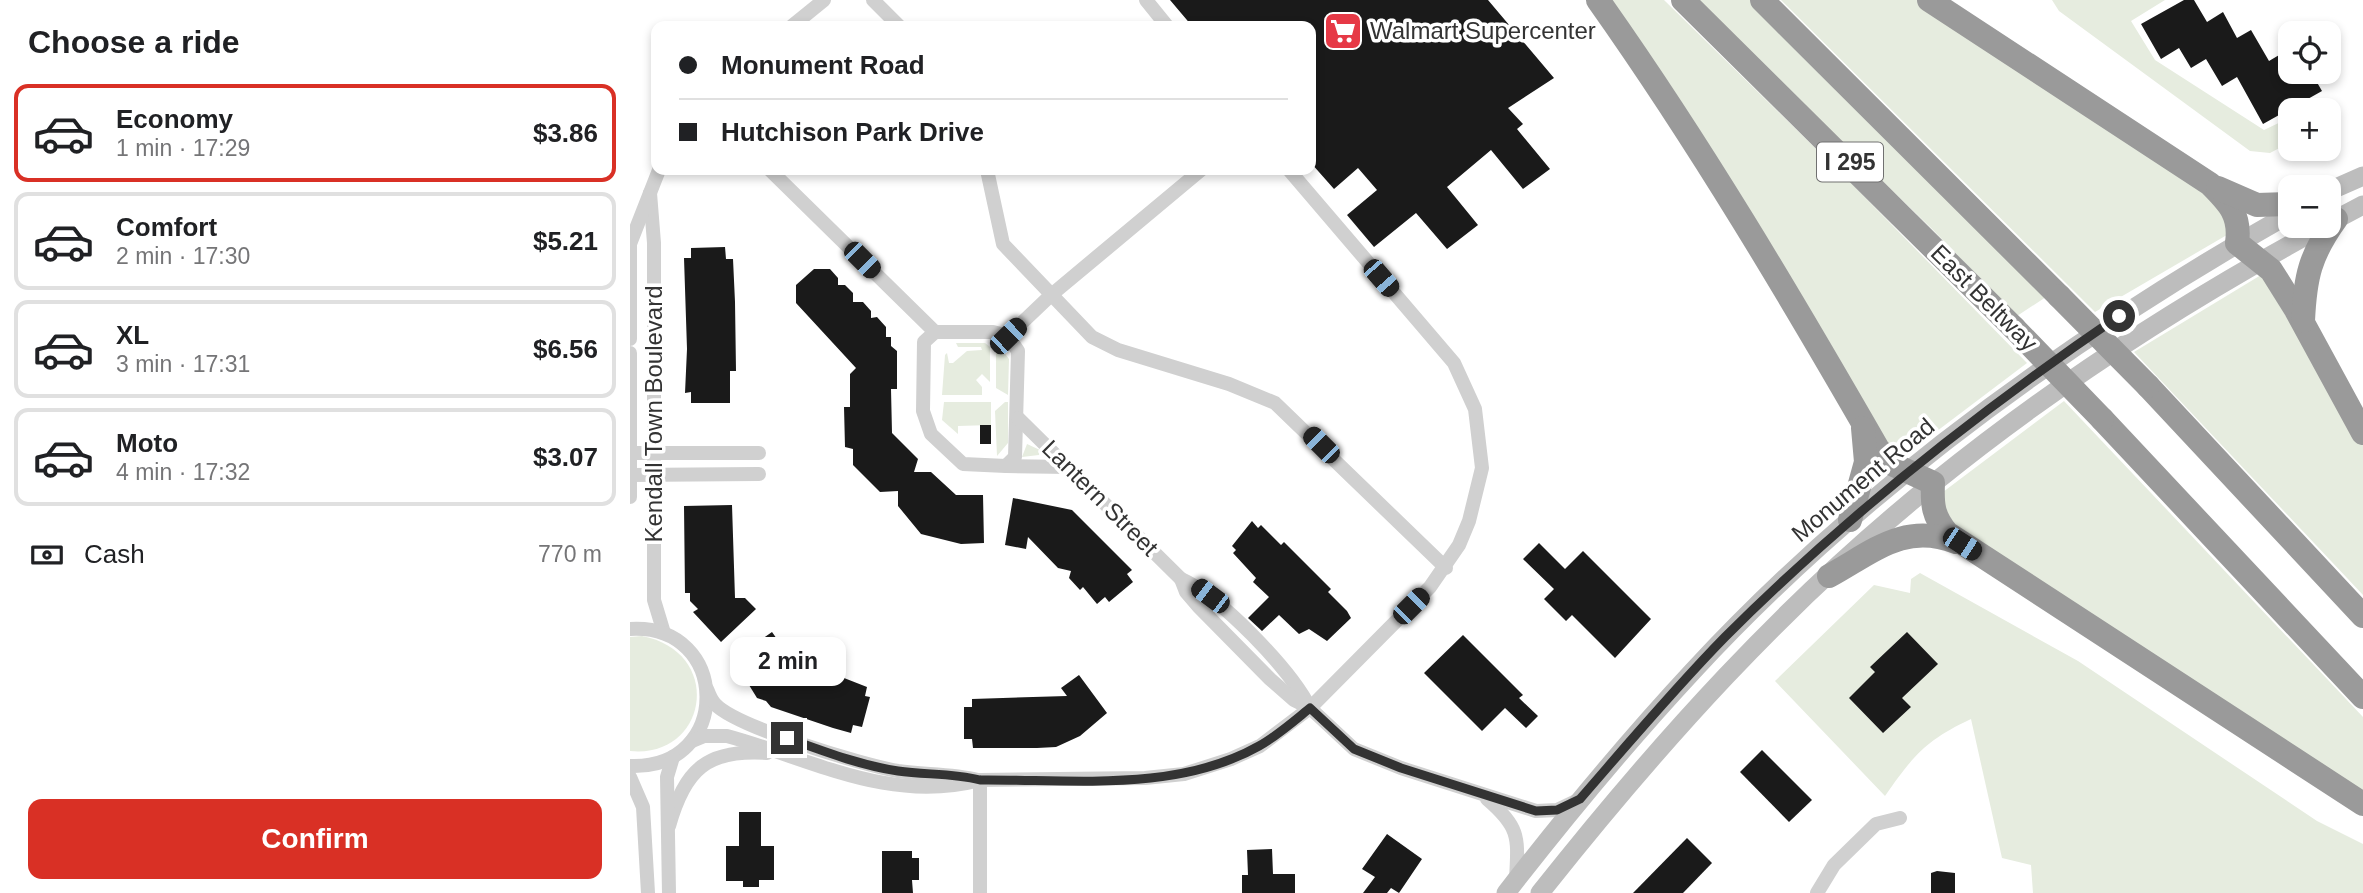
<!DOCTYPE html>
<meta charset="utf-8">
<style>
:root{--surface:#fff;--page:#f6f6f6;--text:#202124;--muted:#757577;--line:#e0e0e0;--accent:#d93025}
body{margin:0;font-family:Arial,sans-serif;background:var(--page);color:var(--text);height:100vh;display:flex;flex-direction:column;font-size:26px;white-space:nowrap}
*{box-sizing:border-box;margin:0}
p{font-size:23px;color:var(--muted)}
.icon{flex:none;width:38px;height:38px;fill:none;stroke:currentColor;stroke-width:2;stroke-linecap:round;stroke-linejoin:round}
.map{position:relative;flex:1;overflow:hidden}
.side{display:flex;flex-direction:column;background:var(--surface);width:630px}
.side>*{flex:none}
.hud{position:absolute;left:21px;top:21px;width:665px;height:154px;border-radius:14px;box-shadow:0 4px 10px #0003;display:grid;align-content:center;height:154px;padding:0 28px;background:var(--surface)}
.fabs{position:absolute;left:1648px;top:21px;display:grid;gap:14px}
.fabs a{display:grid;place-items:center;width:63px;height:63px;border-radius:14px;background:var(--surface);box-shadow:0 4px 10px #0003;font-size:35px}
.end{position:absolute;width:32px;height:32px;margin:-16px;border:9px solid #333;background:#fff;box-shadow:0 0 0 4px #fff}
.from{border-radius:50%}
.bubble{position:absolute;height:49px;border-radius:14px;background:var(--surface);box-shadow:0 4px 10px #0003;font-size:23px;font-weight:800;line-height:49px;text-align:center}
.car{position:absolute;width:21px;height:42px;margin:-21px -10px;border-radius:9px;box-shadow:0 0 5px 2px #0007;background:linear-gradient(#222 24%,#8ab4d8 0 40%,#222 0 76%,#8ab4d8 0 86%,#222 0)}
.hud b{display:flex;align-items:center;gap:24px;height:66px;font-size:26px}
.hud b+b{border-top:2px solid var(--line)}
.hud i{width:18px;height:18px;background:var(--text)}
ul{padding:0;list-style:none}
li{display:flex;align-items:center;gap:21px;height:98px;margin:0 14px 10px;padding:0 14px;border:4px solid var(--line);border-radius:14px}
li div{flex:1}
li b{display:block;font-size:26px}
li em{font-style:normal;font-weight:800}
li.selected{border-color:var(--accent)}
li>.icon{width:63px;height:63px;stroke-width:1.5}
h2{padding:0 28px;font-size:32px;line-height:84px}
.pay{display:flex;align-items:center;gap:18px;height:77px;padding:0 28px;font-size:26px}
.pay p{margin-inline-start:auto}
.button{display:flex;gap:14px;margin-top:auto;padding:14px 28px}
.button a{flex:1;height:80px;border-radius:14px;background:var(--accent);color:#fff;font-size:28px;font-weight:800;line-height:80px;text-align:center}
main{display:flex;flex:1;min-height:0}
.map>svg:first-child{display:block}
.green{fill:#e6ecdf}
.building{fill:#1a1a1a}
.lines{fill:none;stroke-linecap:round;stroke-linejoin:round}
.minor{stroke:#d0d0d0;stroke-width:14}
.secondary{stroke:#bdbdbd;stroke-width:19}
.motorway{stroke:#9a9a9a;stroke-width:24}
.motorway-bridge{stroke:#9a9a9a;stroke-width:24}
.route{stroke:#333;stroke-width:9}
.labels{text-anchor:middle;stroke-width:7;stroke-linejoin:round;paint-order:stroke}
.shield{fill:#fff;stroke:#707070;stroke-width:2}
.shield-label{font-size:23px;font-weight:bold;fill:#333}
.poi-label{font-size:24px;fill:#333;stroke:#fff;text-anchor:start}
.street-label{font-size:24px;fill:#333;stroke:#fff}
</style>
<main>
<section class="side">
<h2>Choose a ride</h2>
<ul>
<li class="selected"><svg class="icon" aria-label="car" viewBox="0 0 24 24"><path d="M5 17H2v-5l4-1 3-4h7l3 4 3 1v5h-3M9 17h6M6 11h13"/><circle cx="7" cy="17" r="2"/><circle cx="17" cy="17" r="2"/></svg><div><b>Economy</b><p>1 min · 17:29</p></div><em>$3.86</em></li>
<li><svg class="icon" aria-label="car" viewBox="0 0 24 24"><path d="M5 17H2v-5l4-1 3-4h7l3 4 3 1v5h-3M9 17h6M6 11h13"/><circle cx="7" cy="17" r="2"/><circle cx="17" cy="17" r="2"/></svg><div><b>Comfort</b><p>2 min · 17:30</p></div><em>$5.21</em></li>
<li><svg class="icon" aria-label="car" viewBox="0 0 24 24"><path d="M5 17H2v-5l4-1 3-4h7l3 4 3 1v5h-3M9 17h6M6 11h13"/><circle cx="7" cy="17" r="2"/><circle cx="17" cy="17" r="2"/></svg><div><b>XL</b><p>3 min · 17:31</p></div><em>$6.56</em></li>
<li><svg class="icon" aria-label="car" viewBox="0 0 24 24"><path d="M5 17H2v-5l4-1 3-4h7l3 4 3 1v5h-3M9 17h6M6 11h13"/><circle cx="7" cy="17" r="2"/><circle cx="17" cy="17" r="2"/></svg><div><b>Moto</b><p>4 min · 17:32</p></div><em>$3.07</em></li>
</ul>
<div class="pay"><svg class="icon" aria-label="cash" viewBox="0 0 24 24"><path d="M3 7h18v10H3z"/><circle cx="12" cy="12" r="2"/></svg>Cash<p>770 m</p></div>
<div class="button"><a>Confirm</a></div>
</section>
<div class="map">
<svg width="1733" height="893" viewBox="0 0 1733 893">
<rect width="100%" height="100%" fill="#fff"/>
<!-- green -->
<g class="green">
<polygon points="973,0 1034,0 1218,180 1397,363 1270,459 1264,457"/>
<polygon points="1065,0 1121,0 1416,297 1387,316 1302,229"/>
<polygon points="1151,0 1289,0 1585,196 1602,232 1465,312"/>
<polygon points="1422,0 1535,0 1501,21 1525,60 1634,130 1661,117 1661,142 1640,153 1620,151 1429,11"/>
<polygon points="1631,275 1733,443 1733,595 1504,352"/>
<polygon points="366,342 379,359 378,395 366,388"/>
<polygon points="326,343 355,343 360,347 360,382 352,374 346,380 352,387 352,395 312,395 315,355 317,353 319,363 323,363 337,351 352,350 351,347 328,347"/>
<polygon points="1434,401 1733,717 1733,797 1330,535 1309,497 1313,492"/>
<polygon points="314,402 361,402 361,425 328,426 328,434 312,420"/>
<polygon points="375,402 378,402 378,443 367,456 365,411"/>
<polygon points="397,444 410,450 409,455 392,457"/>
<path d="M1290,573L1448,661L1687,821L1733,844V893H1403L1401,865L1372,858L1341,719C1296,740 1283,756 1255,796L1145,681L1244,585L1280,593L1281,579Z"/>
<path d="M12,636C95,652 78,759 0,751V637Z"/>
</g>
<!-- building -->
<g class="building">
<polygon points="540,0 858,0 924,78 878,108 893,124 887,129 920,169 893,189 861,150 817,187 848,225 817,249 786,213 744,247 717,215 747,190 728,168 704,189 681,163 681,26 562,26"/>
<polygon points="1554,0 1564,0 1577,22 1593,12 1607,38 1621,30 1639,61 1661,48 1661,72 1681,72 1692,91 1633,124 1607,77 1592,86 1576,59 1561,68 1549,48 1531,59 1511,24"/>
<polygon points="95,247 96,259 103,259 105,302 106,371 100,371 100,403 61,403 61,392 55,393 57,349 54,258 61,258 61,248"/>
<polygon points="184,269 200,269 208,278 208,285 215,285 223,293 223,302 233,302 241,311 241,318 247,317 256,327 256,337 261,337 261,346 267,351 267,389 261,389 262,433 288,459 284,472 301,472 326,495 353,495 354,543 331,544 291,534 268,506 268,491 250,492 223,465 223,449 215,447 214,407 220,407 220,374 226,368 166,303 166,285"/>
<rect x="350" y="425" width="11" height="19"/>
<polygon points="383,498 442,510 502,570 497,574 503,582 479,602 475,597 467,604 453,587 450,590 439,578 441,571 428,568 398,537 396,549 375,545"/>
<polygon points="102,505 105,598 115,598 126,609 91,642 63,612 68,609 60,601 60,593 55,593 54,506"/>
<polygon points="622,521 628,528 631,525 651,545 654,542 701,589 698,592 717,611 721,618 697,641 679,629 669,634 649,615 632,631 618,618 639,597 623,582 626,578 603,553 606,550 602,546"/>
<polygon points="909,543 935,569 953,551 1021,619 985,658 942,615 936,621 914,599 924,589 893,559"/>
<polygon points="142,632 154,649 144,656 186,667 237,687 235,696 240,697 232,727 223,725 221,733 203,728 141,707 136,701 127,698 103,659"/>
<polygon points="1277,632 1308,664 1272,698 1281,707 1253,733 1219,698 1245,672 1240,667"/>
<polygon points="833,635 893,695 889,698 908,716 896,728 875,708 852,731 794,673"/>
<polygon points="449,675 477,713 450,736 426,747 407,748 343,748 342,739 334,739 334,707 342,707 342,699 437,696 431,688"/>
<polygon points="1132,750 1182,800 1159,822 1110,772"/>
<polygon points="109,812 131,812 131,846 144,846 144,880 129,880 129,887 113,887 113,881 96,881 96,846 109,846"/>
<polygon points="757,834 792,859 769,893 761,888 757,893 733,893 745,877 732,869"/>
<polygon points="1057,838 1082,863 1053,893 1003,893"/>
<polygon points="642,849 643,874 665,874 665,893 612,893 612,875 618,875 617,850"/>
<polygon points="252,851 282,851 282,858 289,858 289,880 282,880 283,893 252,893"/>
<polygon points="1307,871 1325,873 1325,893 1301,893 1301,873"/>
</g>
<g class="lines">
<!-- minor -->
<g class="minor">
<polyline points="243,0 269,26"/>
<polyline points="516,0 537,26"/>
<polyline points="162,26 194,0"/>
<polyline points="140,170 305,332"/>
<polyline points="357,170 373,244 462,337 488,350 599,384 645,403 816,568"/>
<polyline points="20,193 24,243 24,600 34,633"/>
<polygon points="305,332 363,332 378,336 388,351 385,457 376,466 333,464 301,434 293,411 294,342"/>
<polyline points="378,336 420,296 571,170"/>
<polyline points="0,339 0,244 29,170"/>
<polyline points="0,353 0,497"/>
<path d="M388,418L551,579C590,596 661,670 680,708"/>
<polyline points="0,453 129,453"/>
<polyline points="376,466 439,467"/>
<polyline points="0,475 129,474"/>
<polyline points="551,579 556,592 568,606 640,679 664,700 680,708 724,749 771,768 906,811 927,810 948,800"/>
<path d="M0,629C101,623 103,770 0,766"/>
<path d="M77,689C79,694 81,700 85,704C106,727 233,765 268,771C295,775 321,773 348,780"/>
<path d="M62,741L74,736H97C182,759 259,804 350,780L515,778L554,774L601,759L630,746L680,708L800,587L829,545L839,521L852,468L845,409L824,363L659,170"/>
<polyline points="0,777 13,807 18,893"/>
<polyline points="350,780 350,893"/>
<path d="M857,799C891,828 888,838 886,880"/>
<path d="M39,826C55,769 77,749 137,753"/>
<polyline points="39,893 37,777 43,757"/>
<polyline points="1187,893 1204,865 1246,824 1270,818"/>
</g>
<!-- secondary -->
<g class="secondary">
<polyline points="1699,191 1733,176"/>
<polyline points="1699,223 1733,205"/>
<path d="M876,893C935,817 997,742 1063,671C1235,485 1442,337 1661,213"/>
<path d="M910,893C1028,744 1156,601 1305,482C1426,384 1557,300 1694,226"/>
</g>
<!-- motorway -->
<g class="motorway">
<path d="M968,0C1070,144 1160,296 1248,449L1262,464L1303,483C1302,505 1303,516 1317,533L1733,804"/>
<polyline points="1053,0 1384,328"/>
<polyline points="1132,0 1429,296"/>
<path d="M1299,0L1580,184C1599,203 1611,215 1607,243L1641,270L1666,310L1733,433"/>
<polyline points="1588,188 1627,205 1661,204"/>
<path d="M1673,321C1675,277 1680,255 1706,219"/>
<polyline points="1518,386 1733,616"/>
<polyline points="1472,419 1733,697"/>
<polyline points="1220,520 1236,462 1233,428"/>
<path d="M1199,576C1243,552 1274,522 1326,542"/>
</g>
<!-- motorway-bridge -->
<g class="motorway-bridge">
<polyline points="1429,296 1518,386"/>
<polyline points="1384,328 1472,419"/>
</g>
</g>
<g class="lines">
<!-- route -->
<path class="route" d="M157,738C193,751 229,765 268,771C296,775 322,773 350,780C441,779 546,793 629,746C647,736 664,721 680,708L724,749L771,768L906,811L927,810L950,799C997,745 1044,689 1095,637C1216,516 1348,412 1489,316"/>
</g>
<!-- icons -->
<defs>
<symbol id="supermarket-square" viewBox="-11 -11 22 22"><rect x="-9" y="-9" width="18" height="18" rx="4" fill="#e63946" stroke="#fff"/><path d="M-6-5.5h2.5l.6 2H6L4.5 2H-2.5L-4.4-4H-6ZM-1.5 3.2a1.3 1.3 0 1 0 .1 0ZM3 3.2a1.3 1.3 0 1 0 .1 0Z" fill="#fff"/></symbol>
</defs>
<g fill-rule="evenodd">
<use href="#supermarket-square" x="691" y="9" width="44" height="44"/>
</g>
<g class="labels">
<!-- shield labels -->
<rect class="shield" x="1187" y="142.5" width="66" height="39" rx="5"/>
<g class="shield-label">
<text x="1220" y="170">I 295</text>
</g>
<!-- poi labels -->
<g class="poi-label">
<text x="740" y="39">Walmart Supercenter</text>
</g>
<!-- street labels -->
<g class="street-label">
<text transform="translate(1354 298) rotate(45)" y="8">East Beltway</text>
<text transform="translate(24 414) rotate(-90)" y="8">Kendall Town Boulevard</text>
<text transform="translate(1233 480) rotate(-40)" y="8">Monument Road</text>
<text transform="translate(470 498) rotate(45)" y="8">Lantern Street</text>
</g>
</g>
</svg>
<div class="fabs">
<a><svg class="icon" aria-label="locate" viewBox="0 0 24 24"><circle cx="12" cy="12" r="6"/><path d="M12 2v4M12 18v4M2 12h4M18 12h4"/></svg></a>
<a>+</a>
<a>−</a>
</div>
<i class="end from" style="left:1489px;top:316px"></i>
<i class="end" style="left:157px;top:738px"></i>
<div class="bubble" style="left:100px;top:637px;width:116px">2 min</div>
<i class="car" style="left:232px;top:260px;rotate:135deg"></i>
<i class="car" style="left:751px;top:278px;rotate:139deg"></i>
<i class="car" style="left:378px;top:336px;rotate:46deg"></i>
<i class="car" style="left:691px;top:445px;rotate:315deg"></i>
<i class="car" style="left:1332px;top:544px;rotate:123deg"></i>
<i class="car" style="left:580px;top:596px;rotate:307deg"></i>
<i class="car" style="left:781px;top:606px;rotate:45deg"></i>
<div class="hud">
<b><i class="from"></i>Monument Road</b>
<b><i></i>Hutchison Park Drive</b>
</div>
</div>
</main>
